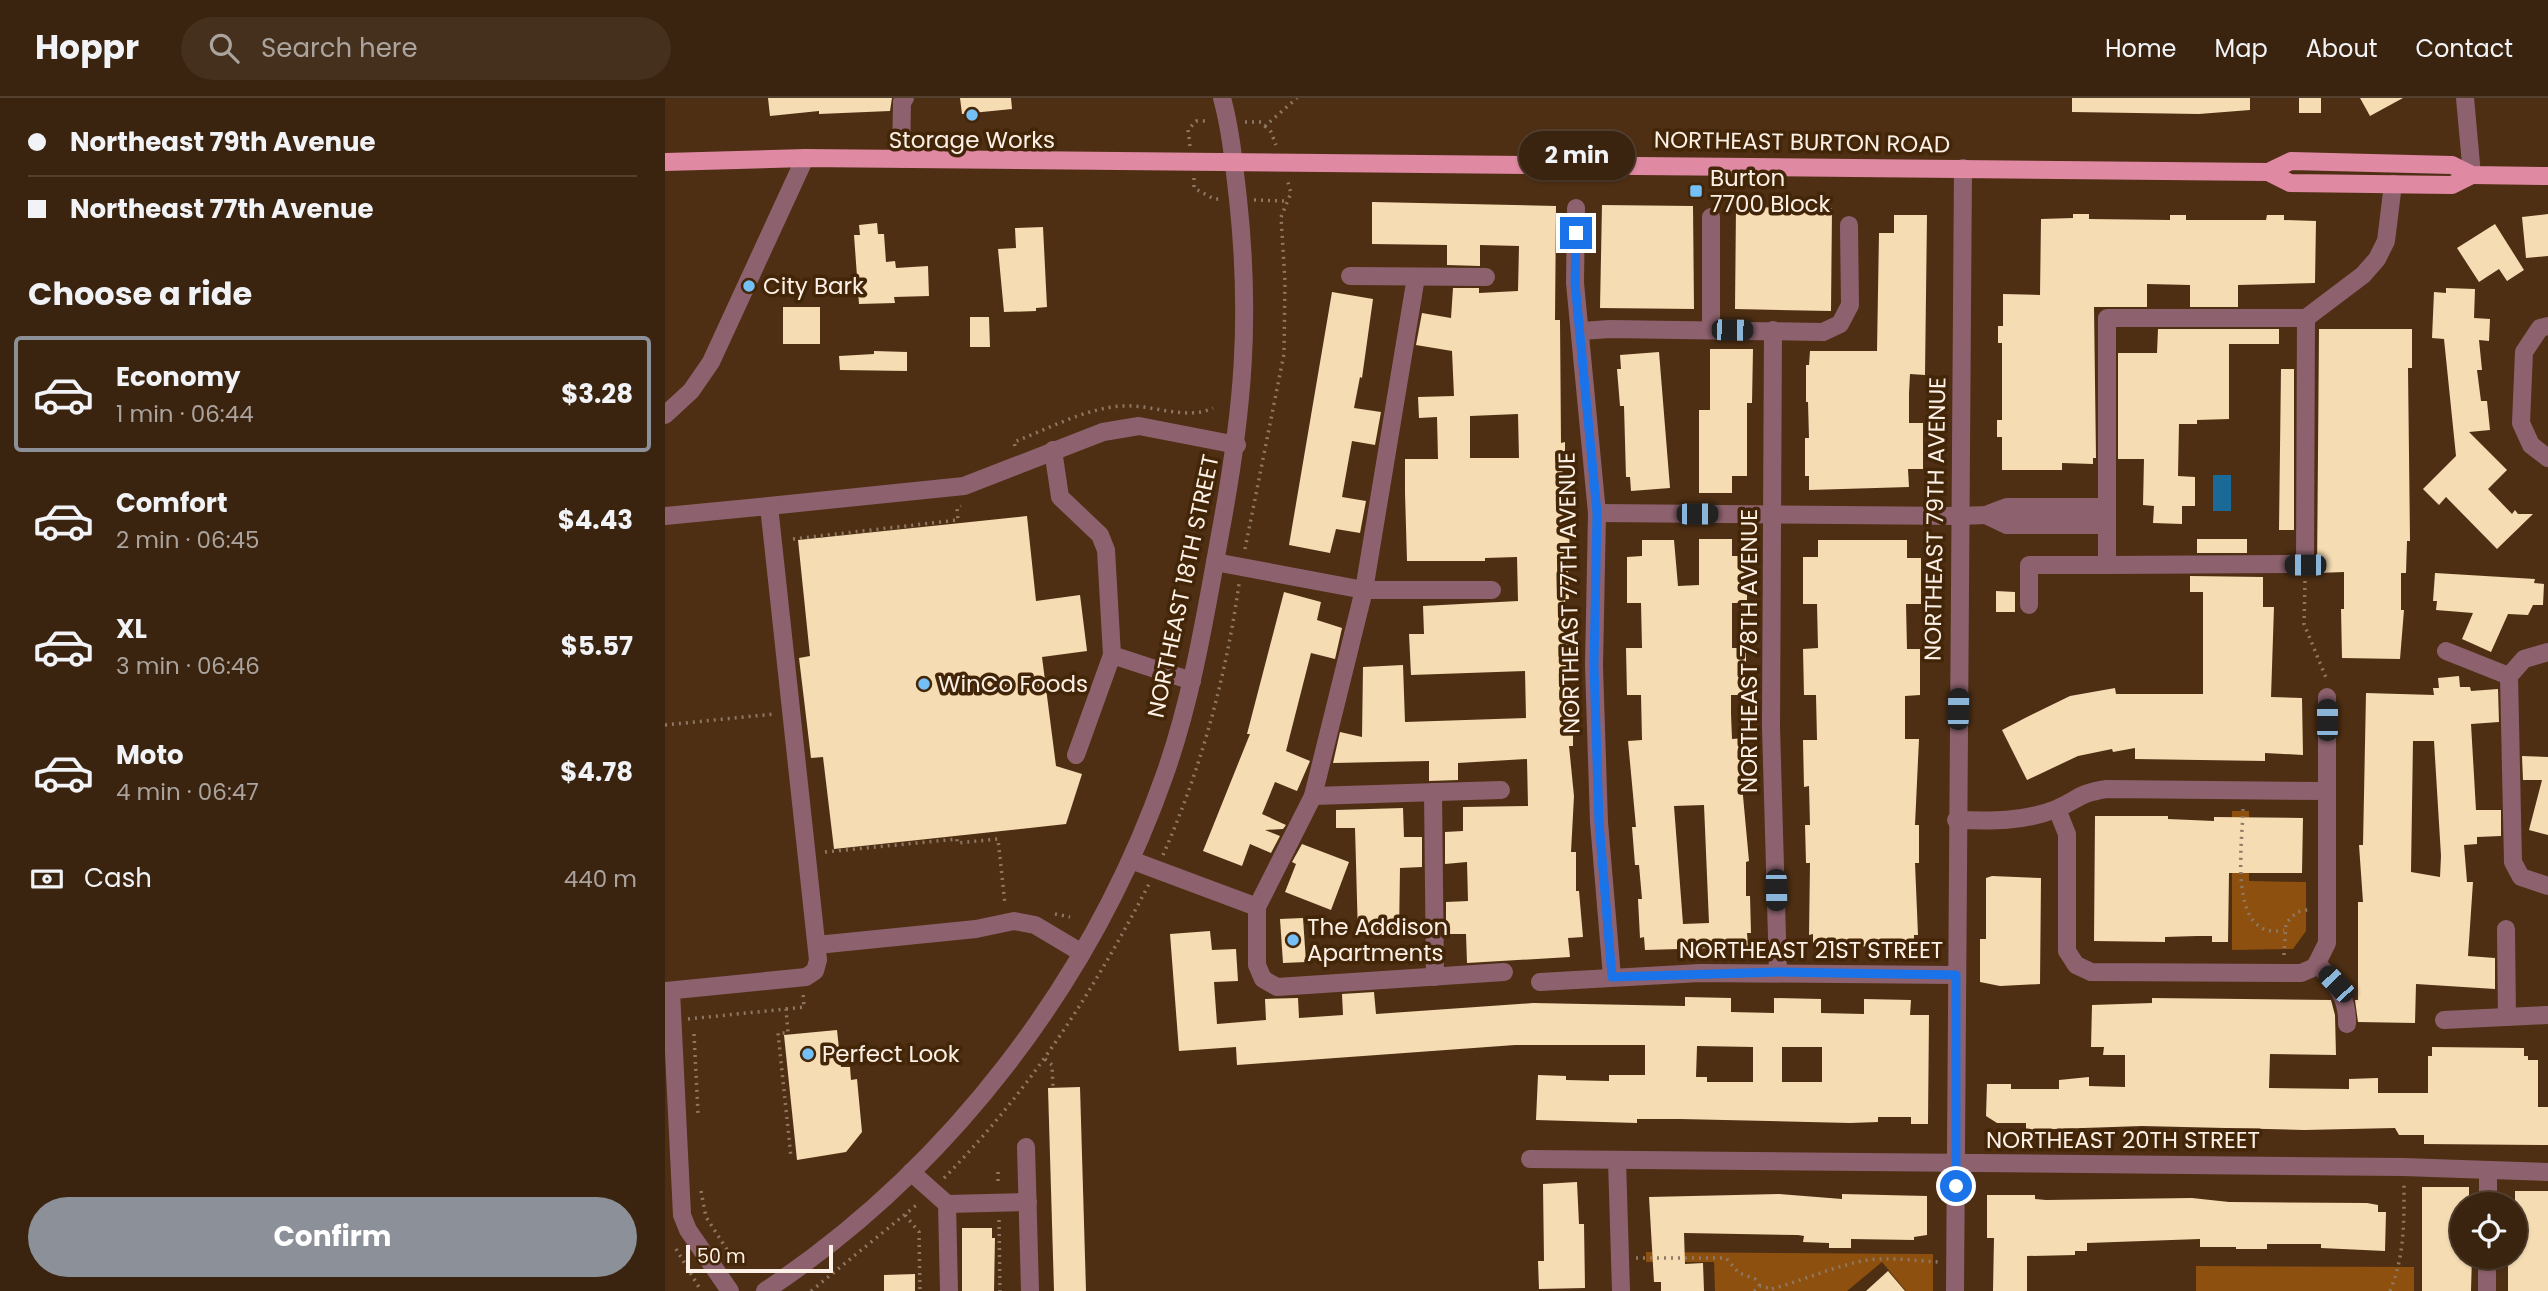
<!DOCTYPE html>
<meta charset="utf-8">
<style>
:root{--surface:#3a230f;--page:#452f1d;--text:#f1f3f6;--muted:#aba49e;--line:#54402f;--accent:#8c9099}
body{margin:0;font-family:Poppins,sans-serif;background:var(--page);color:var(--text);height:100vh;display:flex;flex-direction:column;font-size:26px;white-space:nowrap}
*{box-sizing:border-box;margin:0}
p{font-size:23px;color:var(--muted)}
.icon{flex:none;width:38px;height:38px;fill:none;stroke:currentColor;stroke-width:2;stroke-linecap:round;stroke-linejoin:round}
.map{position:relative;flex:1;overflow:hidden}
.side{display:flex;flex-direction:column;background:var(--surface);width:665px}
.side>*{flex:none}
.banner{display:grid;align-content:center;height:154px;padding:0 28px;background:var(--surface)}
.buttons{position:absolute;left:1785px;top:1094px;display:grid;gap:14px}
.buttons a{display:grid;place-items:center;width:77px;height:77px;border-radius:50%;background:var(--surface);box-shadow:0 2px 5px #0004,0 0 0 2px var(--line);font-size:35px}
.scale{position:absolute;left:21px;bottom:18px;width:147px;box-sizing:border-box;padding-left:7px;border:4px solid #fdf1e7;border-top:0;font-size:19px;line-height:24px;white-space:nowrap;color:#fdf1e7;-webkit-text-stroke:5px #432508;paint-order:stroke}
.end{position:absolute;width:32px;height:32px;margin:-16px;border:9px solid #1a73e8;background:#fff;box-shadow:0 0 0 4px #fff}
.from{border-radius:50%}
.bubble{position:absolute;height:49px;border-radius:24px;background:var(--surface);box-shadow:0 2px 5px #0004,0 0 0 2px var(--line);font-size:23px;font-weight:700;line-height:49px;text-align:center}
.car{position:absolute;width:21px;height:42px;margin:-21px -10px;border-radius:9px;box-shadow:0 0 5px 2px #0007;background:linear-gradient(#222 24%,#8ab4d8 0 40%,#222 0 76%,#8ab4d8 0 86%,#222 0)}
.banner b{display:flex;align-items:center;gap:24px;height:66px;font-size:26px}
.banner b+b{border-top:2px solid var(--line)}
.banner i{width:18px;height:18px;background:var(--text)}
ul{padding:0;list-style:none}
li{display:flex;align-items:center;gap:21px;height:116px;margin:0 14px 10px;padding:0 14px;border:4px solid transparent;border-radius:7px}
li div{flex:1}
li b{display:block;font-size:26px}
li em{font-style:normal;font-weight:700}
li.on{border-color:var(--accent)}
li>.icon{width:63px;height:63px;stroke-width:1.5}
h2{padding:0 28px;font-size:32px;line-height:84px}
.pay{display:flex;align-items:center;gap:18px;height:77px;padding:0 28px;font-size:26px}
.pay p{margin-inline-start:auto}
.primary-button{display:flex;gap:14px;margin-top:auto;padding:14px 28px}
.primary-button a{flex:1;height:80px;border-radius:42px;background:var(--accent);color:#fff;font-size:28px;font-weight:700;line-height:80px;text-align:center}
header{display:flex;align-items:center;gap:42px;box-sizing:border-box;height:98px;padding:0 35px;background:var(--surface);border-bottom:2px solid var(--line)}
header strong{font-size:33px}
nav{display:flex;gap:38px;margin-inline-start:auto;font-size:24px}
.search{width:490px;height:63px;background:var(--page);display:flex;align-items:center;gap:18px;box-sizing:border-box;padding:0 24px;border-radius:38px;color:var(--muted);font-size:26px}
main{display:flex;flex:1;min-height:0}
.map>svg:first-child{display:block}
.green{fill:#8d500e}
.water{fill:#1b6997}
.building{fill:#f5dcb3;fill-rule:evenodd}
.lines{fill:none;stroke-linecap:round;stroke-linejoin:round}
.path{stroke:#8f7863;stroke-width:3.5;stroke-dasharray:2 5;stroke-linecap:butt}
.minor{stroke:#8d626e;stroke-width:18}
.major{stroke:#df89a3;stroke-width:18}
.route{stroke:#1a73e8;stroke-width:9}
.poi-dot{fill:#74c0f6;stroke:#432508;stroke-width:2.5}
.labels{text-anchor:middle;stroke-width:7;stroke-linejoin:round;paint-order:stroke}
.poi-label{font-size:23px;fill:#fdf1e7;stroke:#432508;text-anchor:start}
.street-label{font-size:23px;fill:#fdf1e7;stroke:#432508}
</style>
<header>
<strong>Hoppr</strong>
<div class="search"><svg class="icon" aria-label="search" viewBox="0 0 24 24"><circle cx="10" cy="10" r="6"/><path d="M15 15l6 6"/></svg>Search here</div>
<nav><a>Home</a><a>Map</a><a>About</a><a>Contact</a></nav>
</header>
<main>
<section class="side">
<div class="banner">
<b><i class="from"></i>Northeast 79th Avenue</b>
<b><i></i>Northeast 77th Avenue</b>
</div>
<h2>Choose a ride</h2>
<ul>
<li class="on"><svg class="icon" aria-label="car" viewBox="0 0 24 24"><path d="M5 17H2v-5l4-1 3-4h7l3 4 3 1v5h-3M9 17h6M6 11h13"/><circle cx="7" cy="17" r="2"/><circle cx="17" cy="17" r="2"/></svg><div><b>Economy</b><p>1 min · 06:44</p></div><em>$3.28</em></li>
<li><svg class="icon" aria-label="car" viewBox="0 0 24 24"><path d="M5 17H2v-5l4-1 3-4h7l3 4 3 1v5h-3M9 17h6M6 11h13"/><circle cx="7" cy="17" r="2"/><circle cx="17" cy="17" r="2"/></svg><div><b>Comfort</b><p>2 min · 06:45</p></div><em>$4.43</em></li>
<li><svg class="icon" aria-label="car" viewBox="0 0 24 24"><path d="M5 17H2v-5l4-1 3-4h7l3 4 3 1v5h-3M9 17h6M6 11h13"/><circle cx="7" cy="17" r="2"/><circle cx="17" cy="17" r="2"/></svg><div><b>XL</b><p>3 min · 06:46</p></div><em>$5.57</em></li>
<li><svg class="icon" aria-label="car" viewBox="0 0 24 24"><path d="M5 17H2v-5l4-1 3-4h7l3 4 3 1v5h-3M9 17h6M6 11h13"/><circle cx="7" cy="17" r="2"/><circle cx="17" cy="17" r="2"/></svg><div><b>Moto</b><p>4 min · 06:47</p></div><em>$4.78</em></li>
</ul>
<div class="pay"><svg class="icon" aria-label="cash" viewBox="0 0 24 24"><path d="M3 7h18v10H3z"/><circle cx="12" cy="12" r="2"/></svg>Cash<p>440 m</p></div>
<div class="primary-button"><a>Confirm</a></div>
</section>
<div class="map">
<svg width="1883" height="1193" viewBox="0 0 1883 1193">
<rect width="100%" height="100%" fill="#4e2f14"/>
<!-- green -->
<g class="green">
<polygon points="1567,713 1584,713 1584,783 1641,784 1641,833 1628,851 1567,852"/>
<polygon points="981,1154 1268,1156 1268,1193 1241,1193 1217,1164 1182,1193 1050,1193 1049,1164 981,1164"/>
<polygon points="1531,1168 1749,1169 1749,1193 1531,1193"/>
</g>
<!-- water -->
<rect class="water" x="1548" y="377" width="18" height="36"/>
<!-- building -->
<g class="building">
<polygon points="103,0 227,0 225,13 154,16 154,13 105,18"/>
<polygon points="295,0 346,0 347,11 297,16"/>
<polygon points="1407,0 1585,0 1585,12 1534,16 1407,14"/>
<rect x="1634" y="0" width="22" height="15"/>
<polygon points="1695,0 1738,0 1705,18"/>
<path d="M707,104L891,108L890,222H895L896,345L900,344V360H897L898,395H902L906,472H903L904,501H900L905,576H902L903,611H907L908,626V648H904L909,698L906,754H911V793H914L918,839L903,840L905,859L802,865L801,836H781V804L803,803L802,764L780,766V734L798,733V709L863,708L862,661L793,665V682L764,683V663L668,665L675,634L697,639L698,569L738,567L740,624L861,620L860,573L746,577L744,536H759L758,508L853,503L852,459L820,460V463H742L740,395V361H773L772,319L754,320L753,299L789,298L787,253L751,247L757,215L786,220L788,190H814V195L853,193L854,148L815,147V168L782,167V147L707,146ZM853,316L854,360H805V318Z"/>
<polygon points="937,107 1028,108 1029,211 935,210"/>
<polygon points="1071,109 1167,110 1166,213 1070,211"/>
<polygon points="1408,116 1424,116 1424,121 1505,122 1505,117 1521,117 1521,122 1601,122 1602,117 1619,117 1619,122 1651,123 1650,185 1573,187 1573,209 1525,209 1525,187 1482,186 1482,209 1429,209 1431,360 1428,360 1428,366 1397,365 1397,372 1337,372 1337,339 1332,339 1332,322 1337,322 1337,245 1333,245 1333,228 1338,228 1338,196 1375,197 1376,121 1408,120"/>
<polygon points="1883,116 1883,158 1861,160 1857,119"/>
<polygon points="1229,117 1262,117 1260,277 1245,276 1244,295 1244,325 1258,325 1258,371 1243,371 1244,389 1144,392 1144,378 1140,378 1140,340 1144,340 1143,304 1141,304 1141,267 1144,267 1145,253 1212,253 1214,135 1229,135"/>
<polygon points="212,125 213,136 219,136 221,164 230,163 231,170 263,168 264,198 229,199 230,205 194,206 189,137 195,137 194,127"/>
<polygon points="1830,126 1859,172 1842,183 1834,171 1814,184 1792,150"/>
<polygon points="378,129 382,209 371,210 371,213 339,214 333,151 351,150 350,130"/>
<polygon points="1781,190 1810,191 1809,220 1825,221 1824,243 1814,242 1817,272 1812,272 1816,303 1822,303 1825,332 1804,334 1842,372 1823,391 1847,416 1850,412 1853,416 1868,416 1832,451 1781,399 1774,407 1758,391 1791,358 1779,241 1767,240 1769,194 1781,195"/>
<polygon points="667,194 708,201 697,280 695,279 689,310 716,314 710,347 687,343 677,399 701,403 695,435 671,431 665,455 624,447"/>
<rect x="118" y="209" width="37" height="37"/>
<polygon points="305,219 324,219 325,249 305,249"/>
<polygon points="1493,231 1614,231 1614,246 1564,246 1564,321 1532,322 1532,326 1514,326 1513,378 1530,379 1530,408 1517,408 1517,426 1488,425 1489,408 1478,407 1479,361 1453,361 1453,255 1492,255"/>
<polygon points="1654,231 1747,231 1747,270 1743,270 1745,443 1742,443 1741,475 1736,475 1736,512 1739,512 1735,561 1677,560 1676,511 1679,511 1679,474 1652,475"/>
<polygon points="1045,251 1088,251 1087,305 1082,305 1082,378 1067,378 1067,395 1034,395 1034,312 1045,312"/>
<polygon points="209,253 242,254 242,273 175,272 174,258 209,256"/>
<polygon points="994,254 1005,390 966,393 965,379 961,379 959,308 955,308 952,271 956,271 955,257"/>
<polygon points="1616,271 1629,271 1629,432 1614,432"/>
<polygon points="362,418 371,503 415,497 422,553 377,559 391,668 417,676 401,726 169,751 158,659 146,660 134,560 145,558 133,442"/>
<path d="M1034,441H1067V458H1082V505H1067V550H1081V597H1066V616L1067,641L1080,640L1082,687H1077L1084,763L1081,764V798H1085L1086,835H1082L1083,849L980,852L979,839L975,840L973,801H977L974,767H970L967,729H971L963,643L977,642L976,597H962L961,550H977L976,505H962V459L977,458V442H1009L1013,488L1034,487ZM1039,707L1044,825L1018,826L1009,708Z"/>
<rect x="1532" y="441" width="50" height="14"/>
<polygon points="1153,442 1242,442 1242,460 1256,460 1256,506 1241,506 1242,551 1255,551 1255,597 1240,598 1240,641 1254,641 1250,727 1254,727 1254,765 1250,765 1253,837 1249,837 1249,851 1210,848 1148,850 1148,836 1144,837 1145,765 1141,765 1140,727 1145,727 1144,688 1139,689 1138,642 1152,642 1151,597 1139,597 1138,551 1153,550 1152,506 1138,506 1138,459 1153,459"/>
<polygon points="1770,475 1870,481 1869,485 1879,486 1878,507 1868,507 1863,517 1843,516 1826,554 1797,541 1808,515 1771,512 1772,503 1768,503"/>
<polygon points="1525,478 1598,479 1598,509 1609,509 1606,599 1637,600 1638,657 1600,655 1600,663 1470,661 1470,650 1448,654 1447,651 1413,658 1362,682 1337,632 1362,619 1405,598 1450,590 1451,596 1538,596 1538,494 1525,494"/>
<polygon points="1331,493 1350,494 1350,514 1331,514"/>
<polygon points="619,494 656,504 652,522 677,530 670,561 646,555 621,653 645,663 632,693 610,684 597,716 621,727 618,731 600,732 615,738 606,755 585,746 577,768 538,753 585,636 582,636"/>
<path d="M1794,578L1795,589H1805L1806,593L1833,591L1834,624L1806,626L1811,712H1836V738L1812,739V746L1799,747L1802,784H1808L1803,858L1830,860V891L1751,886L1750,925L1693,924L1690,902H1693V804H1698L1694,747H1698L1701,595L1769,597L1768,590H1774L1773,580ZM1748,643H1769L1776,758L1775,779L1746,774Z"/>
<polygon points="1857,658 1883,659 1883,737 1864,732 1877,682 1858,682"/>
<polygon points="738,710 739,739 757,739 757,769 735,770 734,836 693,837 690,730 671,730 671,712"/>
<polygon points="1430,718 1503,718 1503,721 1549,723 1549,719 1638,720 1637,775 1564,775 1563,844 1547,844 1547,838 1532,838 1500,839 1500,844 1429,843"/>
<polygon points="637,746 684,764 666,812 620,794 631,766 627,764"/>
<polygon points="1327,778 1376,780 1375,886 1335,888 1315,884 1315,841 1321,841 1321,780"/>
<polygon points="638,820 641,864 618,865 615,821"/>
<path d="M545,833L547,852L571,851L573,883L549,884L552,926L601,922L600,901L633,900L634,920L678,917L677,896L709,894L711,916L868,905L1020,908V899L1066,900V914L1109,915V900L1156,901V915L1199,916V901L1246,902L1245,917H1264L1263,1026H1246V1019H1213V1024L1185,1025L1015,1021H972V1025L871,1022L873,977L901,978V982L944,983V977H980V947H850L572,967L571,949L514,953L505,836ZM1032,948L1088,949V984H1042V979H1031ZM1117,949H1157V984H1117Z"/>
<polygon points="1487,900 1666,902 1670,917 1671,957 1605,956 1604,990 1684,991 1684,981 1713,980 1713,995 1763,995 1763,958 1767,958 1767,949 1859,950 1859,958 1863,958 1863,962 1873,962 1873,1009 1883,1009 1883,1047 1759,1046 1759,1037 1734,1037 1730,1030 1639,1032 1477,1028 1361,1032 1361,1025 1332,1025 1321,1018 1322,986 1346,986 1346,991 1394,991 1394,982 1424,979 1424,988 1460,989 1460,957 1438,957 1439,949 1426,949 1427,907 1487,905"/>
<polygon points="172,932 176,969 185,969 186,982 192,981 197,1034 181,1054 132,1062 119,937"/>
<polygon points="415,989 421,1193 389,1193 383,990"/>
<polygon points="912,1084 914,1126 919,1126 920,1190 874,1191 873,1163 879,1163 878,1086"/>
<polygon points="1757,1089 1804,1089 1804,1106 1797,1106 1797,1158 1807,1158 1806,1193 1757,1193"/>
<polygon points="1850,1093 1883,1093 1883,1193 1843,1193 1843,1158 1850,1158"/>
<polygon points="1114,1096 1177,1101 1177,1096 1262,1098 1262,1137 1249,1139 1249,1142 1186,1141 1186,1150 1164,1150 1164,1145 1138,1144 1139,1138 1133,1137 1019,1135 1020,1166 1038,1165 1039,1193 996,1193 996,1184 989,1184 984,1099"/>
<polygon points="1322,1097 1370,1097 1370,1101 1381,1102 1527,1100 1564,1104 1702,1105 1713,1107 1713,1114 1721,1114 1720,1153 1656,1150 1656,1146 1602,1146 1602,1151 1571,1151 1571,1149 1535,1149 1535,1141 1422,1145 1422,1153 1410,1153 1410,1157 1362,1158 1362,1193 1328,1193 1329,1140 1322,1140"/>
<polygon points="297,1130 327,1130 327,1140 330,1140 329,1193 297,1193"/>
<polygon points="1223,1173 1240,1193 1201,1193"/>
<polygon points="250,1176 250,1193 219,1193 219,1177"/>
</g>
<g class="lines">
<!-- path -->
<g class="path">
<polyline points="580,24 596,24 600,28 632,0"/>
<polyline points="600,28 606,34 611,47"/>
<polyline points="525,48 523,32 531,23 544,23"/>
<polyline points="529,80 529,90 549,101 557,101"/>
<polyline points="589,102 620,103"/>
<path d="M350,348L349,344C383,331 421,310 457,308C487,306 521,323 548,310"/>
<polyline points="128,441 293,422 292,410 296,408"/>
<polyline points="580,451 619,256 620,183 616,119 626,95 622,81"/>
<polyline points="1640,483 1639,526 1662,582"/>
<polyline points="0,627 109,616"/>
<path d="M1578,711C1578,742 1561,844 1619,832"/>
<polyline points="160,754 292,741 292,745 333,741 340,806"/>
<path d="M498,757C536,671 561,579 574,486"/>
<polyline points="390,816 405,819"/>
<polyline points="1619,857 1621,825 1632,814 1646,811"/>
<polyline points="121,911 139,909 138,895"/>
<polyline points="23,921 121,911 123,935 113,935 126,1059"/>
<polyline points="29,936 33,1015"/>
<polyline points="380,961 387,967 388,990"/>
<polyline points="333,1074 333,1086"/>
<path d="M279,1080C365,993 428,894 484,786"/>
<polyline points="36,1093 41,1119 70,1164"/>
<polyline points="240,1117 254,1134 255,1193"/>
<polyline points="334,1122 335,1193"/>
<polyline points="11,1151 35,1191"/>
<polyline points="971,1160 1061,1160 1074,1175 1090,1181 1095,1188"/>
<path d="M1107,1191C1138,1182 1165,1170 1197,1163C1221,1158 1250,1163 1275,1164"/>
<polyline points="146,1193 254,1105"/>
<polyline points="1089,1193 1095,1188 1107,1191"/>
<path d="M1725,1193C1740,1157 1739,1123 1739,1085"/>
</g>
<!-- minor -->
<g class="minor">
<polyline points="1800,0 1807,77"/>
<polyline points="236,61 237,4 240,0"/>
<polyline points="911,110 910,185 932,415 929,568 934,724 947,879"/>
<polyline points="1046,119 1046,231"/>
<polyline points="685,178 821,179"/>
<polyline points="751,179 699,492 648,698 592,809 592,867 598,881 612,889 839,874"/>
<polyline points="1641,220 1640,466 1442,467 1442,220 1641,220 1698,177 1712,161 1721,143 1728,86"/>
<polyline points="1883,228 1875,230 1859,254 1856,325 1866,347 1883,360"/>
<polyline points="1108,232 1106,629 1113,874"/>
<polyline points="916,233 945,231 1158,234 1175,226 1185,207 1184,127"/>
<polyline points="0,317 26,293 46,264 140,60"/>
<polyline points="388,352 395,399 435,437 441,452 447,557 527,583"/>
<polyline points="104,408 299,388 438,334 474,328 572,347"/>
<polyline points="932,415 1295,418 1321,417 1342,409 1442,409"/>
<polyline points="1321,417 1342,427 1442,427"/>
<polyline points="0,418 104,408 153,862 150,873 141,879 0,893"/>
<polyline points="550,464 699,492 827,492"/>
<polyline points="1364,507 1364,467 1442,467"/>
<polyline points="1781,553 1844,578 1859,561 1883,554"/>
<polyline points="1844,578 1848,764 1856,779 1883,788"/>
<polyline points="411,657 447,557"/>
<polyline points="768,694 770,879"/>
<polyline points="648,698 836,692"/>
<polyline points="1392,711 1402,736 1402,853 1411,867 1426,874 1636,875 1650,869 1662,845 1662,599"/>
<path d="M1291,722C1325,723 1359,724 1391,711C1413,702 1413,695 1442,691L1662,693"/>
<polyline points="466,762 592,809"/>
<polyline points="1841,831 1842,919"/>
<polyline points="152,847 311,831 349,823 370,827 417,855"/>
<path d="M1652,865C1670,885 1683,898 1682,926"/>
<polyline points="875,884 1035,875 1291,877"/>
<polyline points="6,893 17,1117 23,1132 65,1193"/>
<polyline points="1779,922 1883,917"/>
<polyline points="361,1049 365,1193"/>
<polyline points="865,1061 1738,1069 1883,1074"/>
<polyline points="952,1062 956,1193"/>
<polyline points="246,1074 282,1106 284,1193"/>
<polyline points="282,1106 363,1104"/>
<polyline points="1823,1106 1823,1074"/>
<path d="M100,1193C284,1071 427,884 500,676C528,597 541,513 556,431C578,312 586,221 573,101C569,67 566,33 557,0"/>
<polyline points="1290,1193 1298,70"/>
<polyline points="1822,1193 1822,1158"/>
</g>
<!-- major -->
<g class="major">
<polyline points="0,64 140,60 1603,74 1626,63 1787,67 1807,77 1883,78"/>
<polyline points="1603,74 1625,85 1787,87 1807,77"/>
</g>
</g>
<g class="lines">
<!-- route -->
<polyline class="route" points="911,135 910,185 932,415 929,568 934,724 947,879 1113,874 1291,877 1291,1088"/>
</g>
<!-- markers -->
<g class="poi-dot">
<circle cx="307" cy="17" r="7"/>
<rect x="1024" y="86" width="14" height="14" rx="3.5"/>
<circle cx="84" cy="188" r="7"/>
<circle cx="259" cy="586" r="7"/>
<circle cx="628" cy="842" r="7"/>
<circle cx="143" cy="956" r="7"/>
</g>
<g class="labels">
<!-- poi labels -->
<g class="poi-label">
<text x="307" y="50" text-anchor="middle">Storage Works</text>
<text x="1045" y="88">Burton<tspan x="1045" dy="26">7700 Block</tspan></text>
<text x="98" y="196">City Bark</text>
<text x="273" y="594">WinCo Foods</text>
<text x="642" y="837">The Addison<tspan x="642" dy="26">Apartments</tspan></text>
<text x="157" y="964">Perfect Look</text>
</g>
<!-- street labels -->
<g class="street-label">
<text transform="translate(1137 44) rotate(1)" y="8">NORTHEAST BURTON ROAD</text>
<text transform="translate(1270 421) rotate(-89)" y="8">NORTHEAST 79TH AVENUE</text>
<text transform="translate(518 488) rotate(-78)" y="8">NORTHEAST 18TH STREET</text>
<text transform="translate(904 495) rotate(-91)" y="8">NORTHEAST 77TH AVENUE</text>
<text transform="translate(1084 553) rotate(-90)" y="8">NORTHEAST 78TH AVENUE</text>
<text x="1146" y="860">NORTHEAST 21ST STREET</text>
<text x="1458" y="1050">NORTHEAST 20TH STREET</text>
</g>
</g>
</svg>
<div class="buttons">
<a><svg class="icon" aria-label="locate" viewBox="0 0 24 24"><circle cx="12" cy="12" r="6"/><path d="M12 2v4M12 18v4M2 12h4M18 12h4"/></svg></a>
</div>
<div class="scale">50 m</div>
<i class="end from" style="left:1291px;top:1088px"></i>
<i class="end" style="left:911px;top:135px"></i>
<div class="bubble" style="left:854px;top:33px;width:116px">2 min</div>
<i class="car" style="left:1067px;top:232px;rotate:91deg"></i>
<i class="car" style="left:1032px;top:416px;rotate:90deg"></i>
<i class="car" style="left:1640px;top:467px;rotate:270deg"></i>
<i class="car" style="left:1293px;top:611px;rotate:1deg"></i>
<i class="car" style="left:1662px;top:622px;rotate:0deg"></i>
<i class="car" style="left:1111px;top:792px;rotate:179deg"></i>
<i class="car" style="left:1671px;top:886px;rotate:317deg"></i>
</div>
</main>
